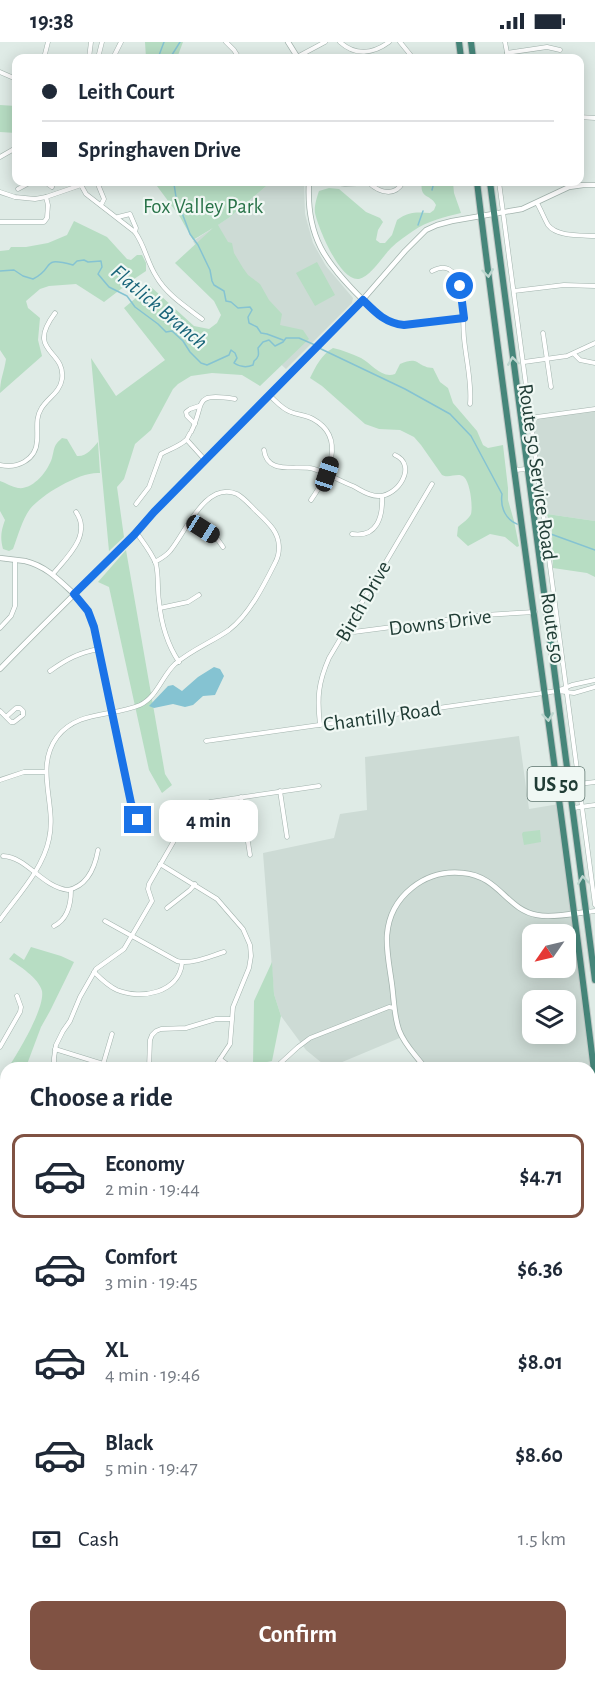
<!DOCTYPE html>
<meta charset="utf-8">
<style>
:root{--surface:#fff;--page:#f6f6f7;--text:#1f2937;--muted:#747a83;--line:#e0e1e3;--accent:#805243}
body{margin:0;font-family:"Alegreya Sans",sans-serif;background:var(--page);color:var(--text);height:100vh;display:flex;flex-direction:column;font-size:22px;white-space:nowrap}
*{box-sizing:border-box;margin:0}
p{font-size:20px;color:var(--muted)}
.icon{flex:none;width:33px;height:33px;fill:none;stroke:currentColor;stroke-width:2;stroke-linecap:round;stroke-linejoin:round}
.map{position:relative;flex:1;overflow:hidden}
.side{position:absolute;left:0px;top:1020px;width:596px;height:620px;display:flex;flex-direction:column;background:var(--surface);border-radius:18px 18px 0 0;box-shadow:0 3px 15px #0003}
.side>*{flex:none}
.top-card{position:absolute;left:12px;top:12px;width:572px;height:132px;border-radius:12px;box-shadow:0 3px 15px #0003;display:grid;align-content:center;height:132px;padding:0 30px;background:var(--surface)}
.needle{width:39px;rotate:236deg}
.controls{position:absolute;left:522px;top:882px;display:grid;gap:12px}
.controls a{display:grid;place-items:center;width:54px;height:54px;border-radius:12px;background:var(--surface);box-shadow:0 3px 15px #0003;font-size:30px}
.end{position:absolute;width:27px;height:27px;margin:-14px;border:8px solid #1a73e8;background:#fff;box-shadow:0 0 0 3px #fff}
.from{border-radius:50%}
.bubble{position:absolute;height:42px;border-radius:12px;background:var(--surface);box-shadow:0 3px 15px #0003;font-size:20px;font-weight:700;line-height:42px;text-align:center}
.car{position:absolute;width:18px;height:36px;margin:-18px -9px;border-radius:8px;box-shadow:0 0 4px 2px #0007;background:linear-gradient(#222 24%,#8ab4d8 0 40%,#222 0 76%,#8ab4d8 0 86%,#222 0)}
.top-card b{display:flex;align-items:center;gap:21px;height:57px;font-size:22px}
.top-card b+b{border-top:2px solid var(--line)}
.top-card i{width:15px;height:15px;background:var(--text)}
ul{padding:0;list-style:none}
li{display:flex;align-items:center;gap:18px;height:84px;margin:0 12px 9px;padding:0 18px;border:3px solid transparent;border-radius:12px}
li div{flex:1}
li b{display:block;font-size:22px}
li em{font-style:normal;font-weight:700}
li.on{border-color:var(--accent)}
li>.icon{width:54px;height:54px;stroke-width:1.5}
h2{padding:0 30px;font-size:27px;line-height:72px}
.pay{display:flex;align-items:center;gap:15px;height:66px;padding:0 30px;font-size:22px}
.pay p{margin-inline-start:auto}
.action{display:flex;gap:12px;margin-top:auto;padding:12px 30px}
.action a{flex:1;height:69px;border-radius:12px;background:var(--accent);color:#fff;font-size:24px;font-weight:700;line-height:69px;text-align:center}
.status{display:flex;justify-content:space-between;align-items:center;height:42px;padding:0 30px;background:var(--surface);direction:ltr}
.status svg{height:16px;fill:currentColor}
.map>svg:first-child{display:block}
.built{fill:#cddbd5;fill-rule:evenodd}
.green{fill:#b7ddc3}
.water{fill:#85c3d2}
.lines{fill:none;stroke-linecap:round;stroke-linejoin:round}
.stream{stroke:#85c3d2;stroke-width:1.5}
.minor-casing{stroke:#a2b3ad;stroke-width:5}
.tertiary-casing{stroke:#a2b3ad;stroke-width:6}
.primary-casing{stroke:#c1c8c6;stroke-width:8}
.trunk-casing{stroke:#c1c8c6;stroke-width:8}
.motorway-casing{stroke:#c1c8c6;stroke-width:8}
.minor{stroke:#fff;stroke-width:4}
.tertiary{stroke:#fff;stroke-width:4.5}
.primary{stroke:#62a295;stroke-width:6}
.trunk{stroke:#46867a;stroke-width:6}
.motorway{stroke:#2b695f;stroke-width:7}
.oneway{stroke:#bdd6cf}
.route{stroke:#1a73e8;stroke-width:8}
.labels{text-anchor:middle;stroke-width:4.5;stroke-linejoin:round;paint-order:stroke}
.shield{fill:#f0f8f4;stroke:#5e746e;stroke-width:1.5}
.shield-label{font-size:20px;font-weight:bold;fill:#203c35}
.park-label{font-size:21px;fill:#297349;stroke:#f0f8f4}
.street-label{font-size:21px;fill:#203c35;stroke:#f0f8f4}
.water-label{font-size:22px;font-style:italic;fill:#186479;stroke:#f0f8f4}
</style>
<div class="status"><b>19:38</b><svg viewBox="0 0 49 12"><path d="M0 12V9h3v3zM5 12V6h3v6zM10 12V3h3v9zM15 12V0h3v12zM26 1h20v11H26zM47 4h2v5h-2z"/></svg></div>
<div class="map">
<svg width="595" height="1639" viewBox="0 0 595 1639">
<rect width="100%" height="100%" fill="#dfebe6"/>
<!-- built -->
<g class="built">
<polygon points="271,140 304,140 305,172 313,201 326,224 353,256 352,261 286,327 228,273 206,222 193,199 230,175"/>
<polygon points="595,368 595,479 547,472 543,466 531,375"/>
<path d="M519,694L529,767L559,762L595,1037V1088L590,1089V1026H424L402,995L328,1026L306,1008L281,974L274,952L263,811L334,796L340,772L367,768L365,715ZM532,892H566V926H532ZM532,958H566V992H532Z"/>
<polygon points="590,1105 595,1106 595,1386 590,1394"/>
<polygon points="6,1121 6,1366 0,1370 0,1123"/>
</g>
<!-- green -->
<g class="green">
<polygon points="145,0 183,0 177,16 146,16"/>
<polygon points="0,63 16,64 16,91 0,90"/>
<polygon points="154,140 271,140 230,175 218,183 228,200 232,201 234,211 243,226 248,233 260,242 269,258 282,272 280,283 303,288 309,297 260,344 242,333 212,331 191,334 178,342 173,347 151,388 135,402 124,437 117,445 124,495 109,509 91,316 116,354 165,318 124,266 150,244 194,284 209,287 217,281 221,273 214,259 175,221 213,186 193,198 180,175"/>
<path d="M422,140H453L454,151L461,171C445,175 427,179 413,189C406,194 398,199 391,206C383,214 370,235 359,237C340,240 318,185 315,171C314,164 317,155 319,149L329,146L339,147L366,170L380,176L383,180L378,188L376,198L380,201H385L392,193L397,178C408,170 416,170 430,171L434,168L436,163C431,152 419,157 422,140Z"/>
<path d="M74,179L107,195L127,217L131,218L137,213H142L146,221V229L134,237L104,260L76,242L49,244L40,247L26,259L28,266L40,276L38,298L42,314L0,351C0,337 4,331 6,317L0,308V209L9,208L11,205H26L48,201L67,193Z"/>
<polygon points="317,220 335,253 315,264 296,231"/>
<path d="M333,306C342,308 352,312 361,316C372,322 382,337 395,332L400,322C420,313 416,325 433,326L440,340L448,346L453,361L477,389L483,403L488,406L503,403L508,446V458L514,479L519,504L517,505L505,495L490,492L468,504L457,494L458,485C462,481 469,477 471,472C473,464 470,440 464,435C458,430 449,437 442,433L421,403L414,395L400,388L379,387L365,382L322,344L310,336C316,324 321,313 333,306Z"/>
<path d="M62,396L67,397L77,414C86,415 92,407 98,400L100,431C81,429 42,452 30,467C22,478 18,494 13,507L9,509L3,507C0,496 1,489 5,478L0,469V439C6,441 12,445 18,446C33,448 48,429 52,416C55,405 53,404 62,396Z"/>
<polygon points="547,472 595,479 595,535 587,531 553,526 552,488"/>
<polygon points="126,508 165,732 172,743 162,751 149,728 109,545 98,540"/>
<polygon points="540,788 541,800 524,803 522,792 523,790"/>
<path d="M31,905L61,914L74,920L50,969L41,985L26,1025L8,1026C18,1011 45,966 42,949C39,936 18,923 9,917L14,911L24,918Z"/>
<polygon points="272,920 274,952 281,974 272,1019 253,1023 254,959"/>
<polygon points="0,1386 6,1387 6,1414 3,1416 6,1416 6,1575 0,1576"/>
<polygon points="6,1619 6,1634 493,1634 497,1639 0,1639 0,1620"/>
<polygon points="590,1633 595,1637 595,1639 525,1639 521,1634"/>
</g>
<!-- water -->
<polygon class="water" points="214,625 220,627 224,634 215,653 203,654 193,663 185,665 173,662 154,666 149,664 168,644 173,643 182,649 198,635"/>
<g class="lines">
<!-- stream -->
<g class="stream">
<polyline points="158,16 164,0"/>
<polyline points="170,16 180,0"/>
<polyline points="171,140 174,142 176,155 190,192 198,203 210,228 212,239 214,243 224,249 226,259 231,260 238,266 250,265 252,268 248,275 249,281 257,285 261,291 267,292 283,298"/>
<polyline points="432,148 434,140"/>
<polyline points="418,183 423,169"/>
<path d="M0,229L14,228L23,234L33,237C56,226 39,214 73,223L77,219L84,218L88,220L101,219L102,225L98,232L109,245L127,254L135,265L158,282L166,290L172,289L183,299L190,310L201,321L207,323L229,313L231,308L235,311L237,316L234,321C240,325 246,326 253,323L254,319C259,315 259,313 258,306L263,300L269,298L275,304L283,300L286,296H299L315,303"/>
<path d="M319,306L405,347L450,372L471,394L502,452C500,466 506,479 520,483"/>
<polyline points="548,491 595,508"/>
<polyline points="590,1295 595,1294"/>
<polyline points="0,1426 6,1427"/>
<polyline points="211,1634 218,1639"/>
<polyline points="222,1639 226,1636 231,1639"/>
</g>
<defs>
<g id="minor">
<polyline points="226,0 234,8 239,16"/>
<path d="M340,0C355,14 373,12 389,0"/>
<polyline points="400,0 413,16"/>
<polyline points="505,0 508,16"/>
<polyline points="507,11 547,5 560,8"/>
<polyline points="297,15 325,0"/>
<polyline points="44,16 48,0"/>
<polyline points="89,16 91,0"/>
<polyline points="98,16 102,0"/>
<polyline points="113,16 121,0"/>
<polyline points="0,30 16,37"/>
<polyline points="579,75 595,76"/>
<polyline points="0,115 14,107 16,107"/>
<polyline points="45,140 52,145"/>
<polyline points="97,140 104,157 101,163"/>
<path d="M327,140L345,142L369,141C380,151 395,155 403,140"/>
<polyline points="499,140 595,863"/>
<path d="M81,143L86,152L135,190C145,204 147,220 156,234C166,252 186,265 202,277"/>
<polyline points="18,147 31,140"/>
<polyline points="0,150 15,155 35,157 46,155 81,143 83,140"/>
<path d="M537,161C541,168 544,176 548,183C557,195 581,193 595,194"/>
<polyline points="118,175 130,172 136,186 135,190"/>
<polyline points="0,180 44,180 47,176 48,163 46,155"/>
<path d="M432,229C467,210 462,279 464,296C466,318 472,340 470,362"/>
<polyline points="514,249 564,243 595,244"/>
<path d="M363,258C375,270 385,282 403,283L464,276"/>
<polyline points="543,291 551,345"/>
<polyline points="574,312 580,318 595,321"/>
<polyline points="524,320 567,314 595,301"/>
<path d="M269,353C276,359 282,367 291,370C298,373 306,373 313,377C348,396 327,435 311,458"/>
<polyline points="522,377 595,367"/>
<polyline points="195,382 187,374 186,370 190,367 199,364"/>
<polyline points="187,398 205,418"/>
<path d="M264,408C267,434 297,422 314,427C327,431 340,439 353,444C361,448 368,454 378,454C398,455 418,423 395,413"/>
<path d="M0,423C17,427 36,418 37,399C38,387 35,377 41,367C47,356 60,351 62,337C66,307 25,311 55,271"/>
<polyline points="515,428 538,426"/>
<path d="M136,462L149,445L161,412C168,408 180,404 186,398C187,398 190,390 191,390C206,361 191,350 235,357"/>
<polyline points="189,479 216,495 223,505"/>
<path d="M136,490C143,500 152,511 156,522C159,535 157,546 159,559C161,581 167,602 179,620"/>
<path d="M352,492C377,496 383,475 382,454"/>
<path d="M53,532C67,515 92,493 76,470"/>
<polyline points="74,552 88,569 94,585 131,761 142,784"/>
<polyline points="160,566 188,560 199,553"/>
<polyline points="0,586 11,574 15,564 15,518"/>
<polyline points="346,591 484,573 535,570"/>
<path d="M50,629C67,617 78,611 99,607"/>
<polyline points="558,649 574,651 595,645"/>
<polyline points="0,669 11,680 14,680 23,673 23,669 20,666 16,666 6,675"/>
<path d="M320,683C317,656 318,641 329,616L432,442"/>
<polyline points="206,699 557,649 572,643 595,638"/>
<polyline points="0,738 24,730 46,730"/>
<polyline points="579,742 595,740"/>
<polyline points="280,749 287,795"/>
<polyline points="241,755 250,813"/>
<polyline points="573,766 595,763"/>
<path d="M3,814C27,815 42,845 68,848C87,844 95,825 98,808"/>
<polyline points="160,822 217,857 243,887 250,903 251,914 249,926 233,965 230,1002 214,1026"/>
<polyline points="167,866 190,848 195,842"/>
<polyline points="587,870 595,869"/>
<path d="M0,878C18,853 43,827 49,797C57,762 34,726 57,695C78,668 112,675 140,663C157,655 162,634 175,622C191,608 212,600 229,588C249,573 264,543 275,521C281,510 280,497 273,487C268,480 260,473 254,467C249,462 244,456 237,452C205,438 185,492 170,509C166,514 160,517 155,520"/>
<path d="M105,879L177,919C191,923 210,914 224,910"/>
<path d="M54,884C68,877 71,862 71,848"/>
<path d="M94,930C101,937 108,944 117,948C141,958 179,951 182,921"/>
<polyline points="0,1005 20,970 21,965 17,954"/>
<polyline points="55,1007 116,1026"/>
<polyline points="220,1017 232,1026"/>
<polyline points="54,1026 54,1016 56,1003 63,989 70,979 80,955 96,927 124,907 152,859 148,847 149,842 186,778 206,762 210,760 319,744"/>
<polyline points="102,1026 112,992"/>
<polyline points="149,1026 150,998 152,993 156,989 161,987 186,986 216,977 231,977"/>
<polyline points="275,1026 298,1005 310,996 389,965 394,966"/>
<polyline points="3,1087 6,1082"/>
</g>
<g id="tertiary">
<polyline points="288,0 298,16"/>
<path d="M309,140C306,195 325,220 363,258"/>
<path d="M0,516C8,517 17,518 25,519C46,524 59,538 74,552"/>
<path d="M0,627C51,574 105,524 154,470L352,270L405,209L426,188L437,183L452,179L522,167L569,145L583,143H595"/>
<path d="M425,1026C416,1013 405,1004 399,988C394,974 394,958 392,943C390,927 386,910 387,893C390,854 425,827 463,831C499,834 507,868 537,873C552,876 571,872 587,870"/>
<polyline points="590,1210 595,1209"/>
<polyline points="590,1217 595,1217"/>
<polyline points="0,1291 6,1294"/>
</g>
<g id="primary">
<polyline points="590,1089 595,1088"/>
<polyline points="590,1099 595,1097"/>
<polyline points="0,1106 6,1104"/>
<polyline points="0,1117 6,1115"/>
</g>
<g id="trunk">
<polyline points="459,0 461,16"/>
<polyline points="471,0 473,16"/>
<path d="M477,140C513,439 559,737 595,1037"/>
<polyline points="490,140 595,938"/>
</g>
<g id="motorway">
<polyline points="590,1410 595,1406"/>
<polyline points="590,1426 595,1425"/>
<polyline points="590,1503 595,1504"/>
<polyline points="590,1511 595,1510"/>
<polyline points="590,1519 595,1518"/>
<polyline points="590,1531 595,1530"/>
<polyline points="590,1541 595,1541"/>
<polyline points="590,1553 595,1549"/>
<polyline points="0,1587 6,1586"/>
<polyline points="0,1599 6,1598"/>
<polyline points="590,1600 595,1605"/>
<polyline points="590,1614 595,1618"/>
</g>
</defs>
<!-- minor casing -->
<use href="#minor" class="minor-casing"/>
<!-- tertiary casing -->
<use href="#tertiary" class="tertiary-casing"/>
<!-- primary casing -->
<use href="#primary" class="primary-casing"/>
<!-- trunk casing -->
<use href="#trunk" class="trunk-casing"/>
<!-- motorway casing -->
<use href="#motorway" class="motorway-casing"/>
<!-- minor -->
<use href="#minor" class="minor"/>
<!-- tertiary -->
<use href="#tertiary" class="tertiary"/>
<!-- primary -->
<use href="#primary" class="primary"/>
<!-- trunk -->
<use href="#trunk" class="trunk"/>
<!-- motorway -->
<use href="#motorway" class="motorway"/>
</g>
<!-- one-way arrows -->
<defs><path id="oneway-chevron" d="M-2-3.5L2.5 0L-2 3.5" fill="none" stroke-width="1.6" stroke-linecap="round" stroke-linejoin="round" transform="scale(1.5)"/></defs>
<g class="oneway">
<use href="#oneway-chevron" transform="translate(488 231) rotate(83)"/>
<use href="#oneway-chevron" transform="translate(513 319) rotate(-98)"/>
<use href="#oneway-chevron" transform="translate(548 675) rotate(83)"/>
<use href="#oneway-chevron" transform="translate(583 838) rotate(-97)"/>
</g>
<g class="lines">
<!-- route -->
<path class="route" d="M138,778L131,761L94,585L88,569L74,552L134,493L154,470L363,258C375,270 385,281 404,283L464,276L460,244"/>
</g>
<g class="labels">
<!-- shield labels -->
<rect class="shield" x="527.5" y="725" width="57" height="34" rx="4.5"/>
<g class="shield-label">
<text x="556" y="749">US 50</text>
</g>
<!-- park labels -->
<g class="park-label">
<text x="203" y="171">Fox Valley Park</text>
</g>
<!-- street labels -->
<g class="street-label">
<text transform="translate(538 430) rotate(82)" y="7">Route 50 Service Road</text>
<text transform="translate(363 559) rotate(-60)" y="7">Birch Drive</text>
<text transform="translate(440 580) rotate(-7)" y="7">Downs Drive</text>
<text transform="translate(553 586) rotate(82)" y="7">Route 50</text>
<text transform="translate(382 674) rotate(-8)" y="7">Chantilly Road</text>
</g>
<!-- water labels -->
<g class="water-label">
<text transform="translate(160 264) rotate(40)" y="8">Flatlick Branch</text>
</g>
</g>
</svg>
<div class="controls">
<a><svg class="needle" viewBox="-14 -14 28 28"><path d="M0-13l5 13h-10z" fill="#e53935"/><path d="M0 13l5-13h-10z" fill="#747a83"/></svg></a>
<a><svg class="icon" aria-label="layers" viewBox="0 0 24 24"><path d="M12 4l9 5-9 5-9-5zM3 14l9 5 9-5"/></svg></a>
</div>
<i class="end from" style="left:460px;top:244px"></i>
<i class="end" style="left:138px;top:778px"></i>
<div class="bubble" style="left:159px;top:758px;width:99px">4 min</div>
<i class="car" style="left:327px;top:432px;rotate:18deg"></i>
<i class="car" style="left:203px;top:487px;rotate:122deg"></i>
<div class="top-card">
<b><i class="from"></i>Leith Court</b>
<b><i></i>Springhaven Drive</b>
</div>
<section class="side">
<h2>Choose a ride</h2>
<ul>
<li class="on"><svg class="icon" aria-label="car" viewBox="0 0 24 24"><path d="M5 17H2v-5l4-1 3-4h7l3 4 3 1v5h-3M9 17h6M6 11h13"/><circle cx="7" cy="17" r="2"/><circle cx="17" cy="17" r="2"/></svg><div><b>Economy</b><p>2 min · 19:44</p></div><em>$4.71</em></li>
<li><svg class="icon" aria-label="car" viewBox="0 0 24 24"><path d="M5 17H2v-5l4-1 3-4h7l3 4 3 1v5h-3M9 17h6M6 11h13"/><circle cx="7" cy="17" r="2"/><circle cx="17" cy="17" r="2"/></svg><div><b>Comfort</b><p>3 min · 19:45</p></div><em>$6.36</em></li>
<li><svg class="icon" aria-label="car" viewBox="0 0 24 24"><path d="M5 17H2v-5l4-1 3-4h7l3 4 3 1v5h-3M9 17h6M6 11h13"/><circle cx="7" cy="17" r="2"/><circle cx="17" cy="17" r="2"/></svg><div><b>XL</b><p>4 min · 19:46</p></div><em>$8.01</em></li>
<li><svg class="icon" aria-label="car" viewBox="0 0 24 24"><path d="M5 17H2v-5l4-1 3-4h7l3 4 3 1v5h-3M9 17h6M6 11h13"/><circle cx="7" cy="17" r="2"/><circle cx="17" cy="17" r="2"/></svg><div><b>Black</b><p>5 min · 19:47</p></div><em>$8.60</em></li>
</ul>
<div class="pay"><svg class="icon" aria-label="cash" viewBox="0 0 24 24"><path d="M3 7h18v10H3z"/><circle cx="12" cy="12" r="2"/></svg>Cash<p>1.5 km</p></div>
<div class="action"><a>Confirm</a></div>
</section>
</div>
